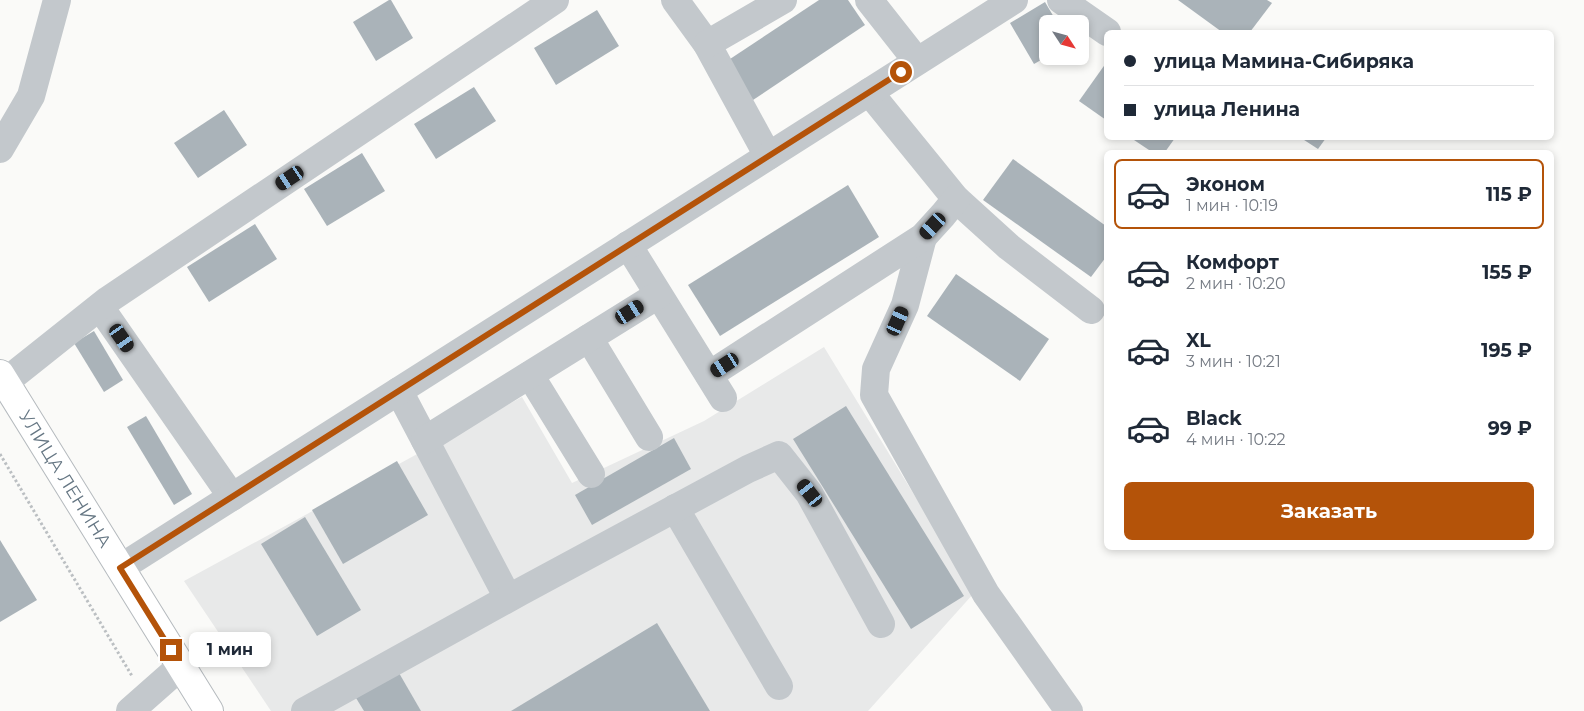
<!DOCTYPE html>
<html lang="ru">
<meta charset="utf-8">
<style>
:root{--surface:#fff;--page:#f2f2f3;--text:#1f2937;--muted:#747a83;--line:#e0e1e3;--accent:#b45309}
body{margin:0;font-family:Montserrat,sans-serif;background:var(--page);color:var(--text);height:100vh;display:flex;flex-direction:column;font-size:19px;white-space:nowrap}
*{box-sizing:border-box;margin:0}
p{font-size:16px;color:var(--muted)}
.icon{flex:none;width:28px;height:28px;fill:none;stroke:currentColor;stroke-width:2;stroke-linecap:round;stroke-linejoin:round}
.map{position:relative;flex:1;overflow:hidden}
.drawer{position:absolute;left:1104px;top:150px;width:450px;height:400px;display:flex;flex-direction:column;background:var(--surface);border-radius:8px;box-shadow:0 2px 8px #0003}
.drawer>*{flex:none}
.guide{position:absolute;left:1104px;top:30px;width:450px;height:110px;border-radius:8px;box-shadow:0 2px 8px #0003;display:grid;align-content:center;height:110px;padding:0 20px;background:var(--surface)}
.needle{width:32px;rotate:126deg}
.buttons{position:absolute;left:1039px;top:15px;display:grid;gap:10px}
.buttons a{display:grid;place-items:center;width:50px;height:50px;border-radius:8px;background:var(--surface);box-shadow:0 2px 8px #0003;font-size:25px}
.end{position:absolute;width:22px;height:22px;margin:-11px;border:6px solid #b45309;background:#fff;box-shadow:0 0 0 2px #fff}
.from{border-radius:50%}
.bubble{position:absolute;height:35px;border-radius:8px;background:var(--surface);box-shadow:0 2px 8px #0003;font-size:16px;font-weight:700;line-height:35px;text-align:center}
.car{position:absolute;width:15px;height:30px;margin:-15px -8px;border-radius:6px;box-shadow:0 0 4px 1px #0007;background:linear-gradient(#222 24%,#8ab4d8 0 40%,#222 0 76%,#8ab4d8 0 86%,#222 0)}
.guide b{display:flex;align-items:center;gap:18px;height:48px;font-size:19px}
.guide b+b{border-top:1px solid var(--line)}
.guide i{width:12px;height:12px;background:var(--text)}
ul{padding:9px 0 0;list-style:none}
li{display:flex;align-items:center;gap:15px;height:70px;margin:0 10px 8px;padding:0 10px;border:2px solid transparent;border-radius:8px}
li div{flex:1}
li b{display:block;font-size:19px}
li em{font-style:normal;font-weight:700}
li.active{border-color:var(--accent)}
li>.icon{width:45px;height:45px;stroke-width:1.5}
.button{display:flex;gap:10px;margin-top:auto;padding:10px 20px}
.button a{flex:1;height:58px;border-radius:8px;background:var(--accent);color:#fff;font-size:20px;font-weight:700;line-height:58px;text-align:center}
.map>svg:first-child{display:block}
.built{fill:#e8e9e9}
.building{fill:#aab3b9}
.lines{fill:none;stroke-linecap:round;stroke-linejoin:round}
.major-casing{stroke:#b5babe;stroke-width:30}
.path{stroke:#bbbfc2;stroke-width:3;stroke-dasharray:2.5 2.5;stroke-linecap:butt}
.minor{stroke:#c3c8cc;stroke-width:28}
.major{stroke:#fff;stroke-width:28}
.route{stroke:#b45309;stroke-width:6}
.labels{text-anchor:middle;stroke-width:5;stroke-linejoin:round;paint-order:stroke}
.street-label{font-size:18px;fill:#657683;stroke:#fff}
</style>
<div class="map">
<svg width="1584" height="711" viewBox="0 0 1584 711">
<rect width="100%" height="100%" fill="#fafaf8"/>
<!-- built -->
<polygon class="built" points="824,347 974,593 868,711 271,711 184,581 522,397 572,483 704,421"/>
<!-- building -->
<g class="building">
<polygon points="389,0 391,0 413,38 376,61 353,22"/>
<polygon points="819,0 848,0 865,25 753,100 727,61"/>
<polygon points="1178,0 1267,0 1272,3 1250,32 1222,32"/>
<polygon points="1045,2 1058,24 1048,24 1048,56 1034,64 1010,23"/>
<polygon points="597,10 619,46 556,85 534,48"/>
<polygon points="1106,63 1106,120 1079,101"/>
<polygon points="474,87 496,121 436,159 414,124"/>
<polygon points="224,110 247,145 198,178 174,143"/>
<polygon points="1131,138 1175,138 1165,152 1152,152"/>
<polygon points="1301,138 1326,138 1318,149"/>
<polygon points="362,153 385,191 327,226 304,189"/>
<polygon points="1013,159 1106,226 1106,257 1091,277 983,200"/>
<polygon points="848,185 879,237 720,336 688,285"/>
<polygon points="255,224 277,259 209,302 187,267"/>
<polygon points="956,274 1049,339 1020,381 927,316"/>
<polygon points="94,331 123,380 104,392 74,343"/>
<polygon points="846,406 964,596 911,629 793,439"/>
<polygon points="146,416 192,494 174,505 127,427"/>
<polygon points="674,438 691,469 592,525 575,495"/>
<polygon points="397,461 428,515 343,564 312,510"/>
<polygon points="305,517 361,610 317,636 261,544"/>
<polygon points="0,540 37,600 0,622"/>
<polygon points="657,623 710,711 511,711"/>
<polygon points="399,673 421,711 364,711 356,698"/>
</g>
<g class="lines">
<defs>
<polyline id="major" points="0,374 209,711"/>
</defs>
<!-- major casing -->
<use href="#major" class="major-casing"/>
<!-- path -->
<polyline class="path" points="0,454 132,676"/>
<!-- minor -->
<g class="minor">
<polyline points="675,0 707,44 768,156"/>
<polyline points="869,0 917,61"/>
<polyline points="1061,0 1107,32"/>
<polyline points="707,44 783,0"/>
<polyline points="869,92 956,199 1009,247 1091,310"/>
<polyline points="0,149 31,96 57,0"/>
<polyline points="923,237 905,305 876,369 874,395 986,594 1069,711"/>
<polyline points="628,245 723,398"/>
<polyline points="100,307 232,497"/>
<polyline points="589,338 649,437"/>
<polyline points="530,375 591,474"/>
<polyline points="709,375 923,237 943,215 956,199"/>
<polyline points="5,382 108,300 555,0"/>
<polyline points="399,391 508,598"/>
<polyline points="425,440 658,295"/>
<polyline points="675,508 779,686"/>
<polyline points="120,568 1014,0"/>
<polyline points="130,711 181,666"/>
<polyline points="305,711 520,592 748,469 779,455 809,493 881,624"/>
</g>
<!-- major -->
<use href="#major" class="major"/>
</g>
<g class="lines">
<!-- route -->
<polyline class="route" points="171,650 120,568 901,72"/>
</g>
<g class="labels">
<!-- street labels -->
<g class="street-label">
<text transform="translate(65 479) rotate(58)" y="6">УЛИЦА ЛЕНИНА</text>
</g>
</g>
</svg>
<div class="buttons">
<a><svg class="needle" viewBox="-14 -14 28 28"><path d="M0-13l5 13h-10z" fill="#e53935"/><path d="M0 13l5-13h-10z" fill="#747a83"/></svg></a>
</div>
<i class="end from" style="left:901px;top:72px"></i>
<i class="end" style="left:171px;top:650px"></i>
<div class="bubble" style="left:189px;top:632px;width:82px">1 мин</div>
<i class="car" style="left:290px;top:178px;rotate:236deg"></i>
<i class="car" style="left:933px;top:226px;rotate:223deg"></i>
<i class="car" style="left:630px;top:312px;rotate:58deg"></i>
<i class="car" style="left:898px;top:321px;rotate:24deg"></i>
<i class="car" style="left:122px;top:338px;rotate:145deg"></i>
<i class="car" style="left:725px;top:365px;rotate:237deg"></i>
<i class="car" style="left:810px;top:493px;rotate:322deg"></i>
<div class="guide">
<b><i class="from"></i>улица Мамина-Сибиряка</b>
<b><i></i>улица Ленина</b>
</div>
<section class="drawer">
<ul>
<li class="active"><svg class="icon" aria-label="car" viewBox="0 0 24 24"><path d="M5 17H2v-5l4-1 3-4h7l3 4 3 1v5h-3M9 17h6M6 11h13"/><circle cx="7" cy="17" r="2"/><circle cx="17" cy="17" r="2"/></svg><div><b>Эконом</b><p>1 мин · 10:19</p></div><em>115 ₽</em></li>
<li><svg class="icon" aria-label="car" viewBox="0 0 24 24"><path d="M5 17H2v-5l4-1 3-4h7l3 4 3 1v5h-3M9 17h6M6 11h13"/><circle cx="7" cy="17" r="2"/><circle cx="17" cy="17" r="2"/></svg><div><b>Комфорт</b><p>2 мин · 10:20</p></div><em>155 ₽</em></li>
<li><svg class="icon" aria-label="car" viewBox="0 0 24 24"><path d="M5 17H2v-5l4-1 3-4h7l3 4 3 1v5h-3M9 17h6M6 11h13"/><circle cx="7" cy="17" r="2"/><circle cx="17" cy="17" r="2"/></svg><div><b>XL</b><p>3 мин · 10:21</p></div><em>195 ₽</em></li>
<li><svg class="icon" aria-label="car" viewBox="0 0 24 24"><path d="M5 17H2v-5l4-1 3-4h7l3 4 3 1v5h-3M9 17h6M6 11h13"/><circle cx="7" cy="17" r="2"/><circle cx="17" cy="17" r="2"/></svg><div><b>Black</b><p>4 мин · 10:22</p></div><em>99 ₽</em></li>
</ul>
<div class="button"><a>Заказать</a></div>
</section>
</div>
